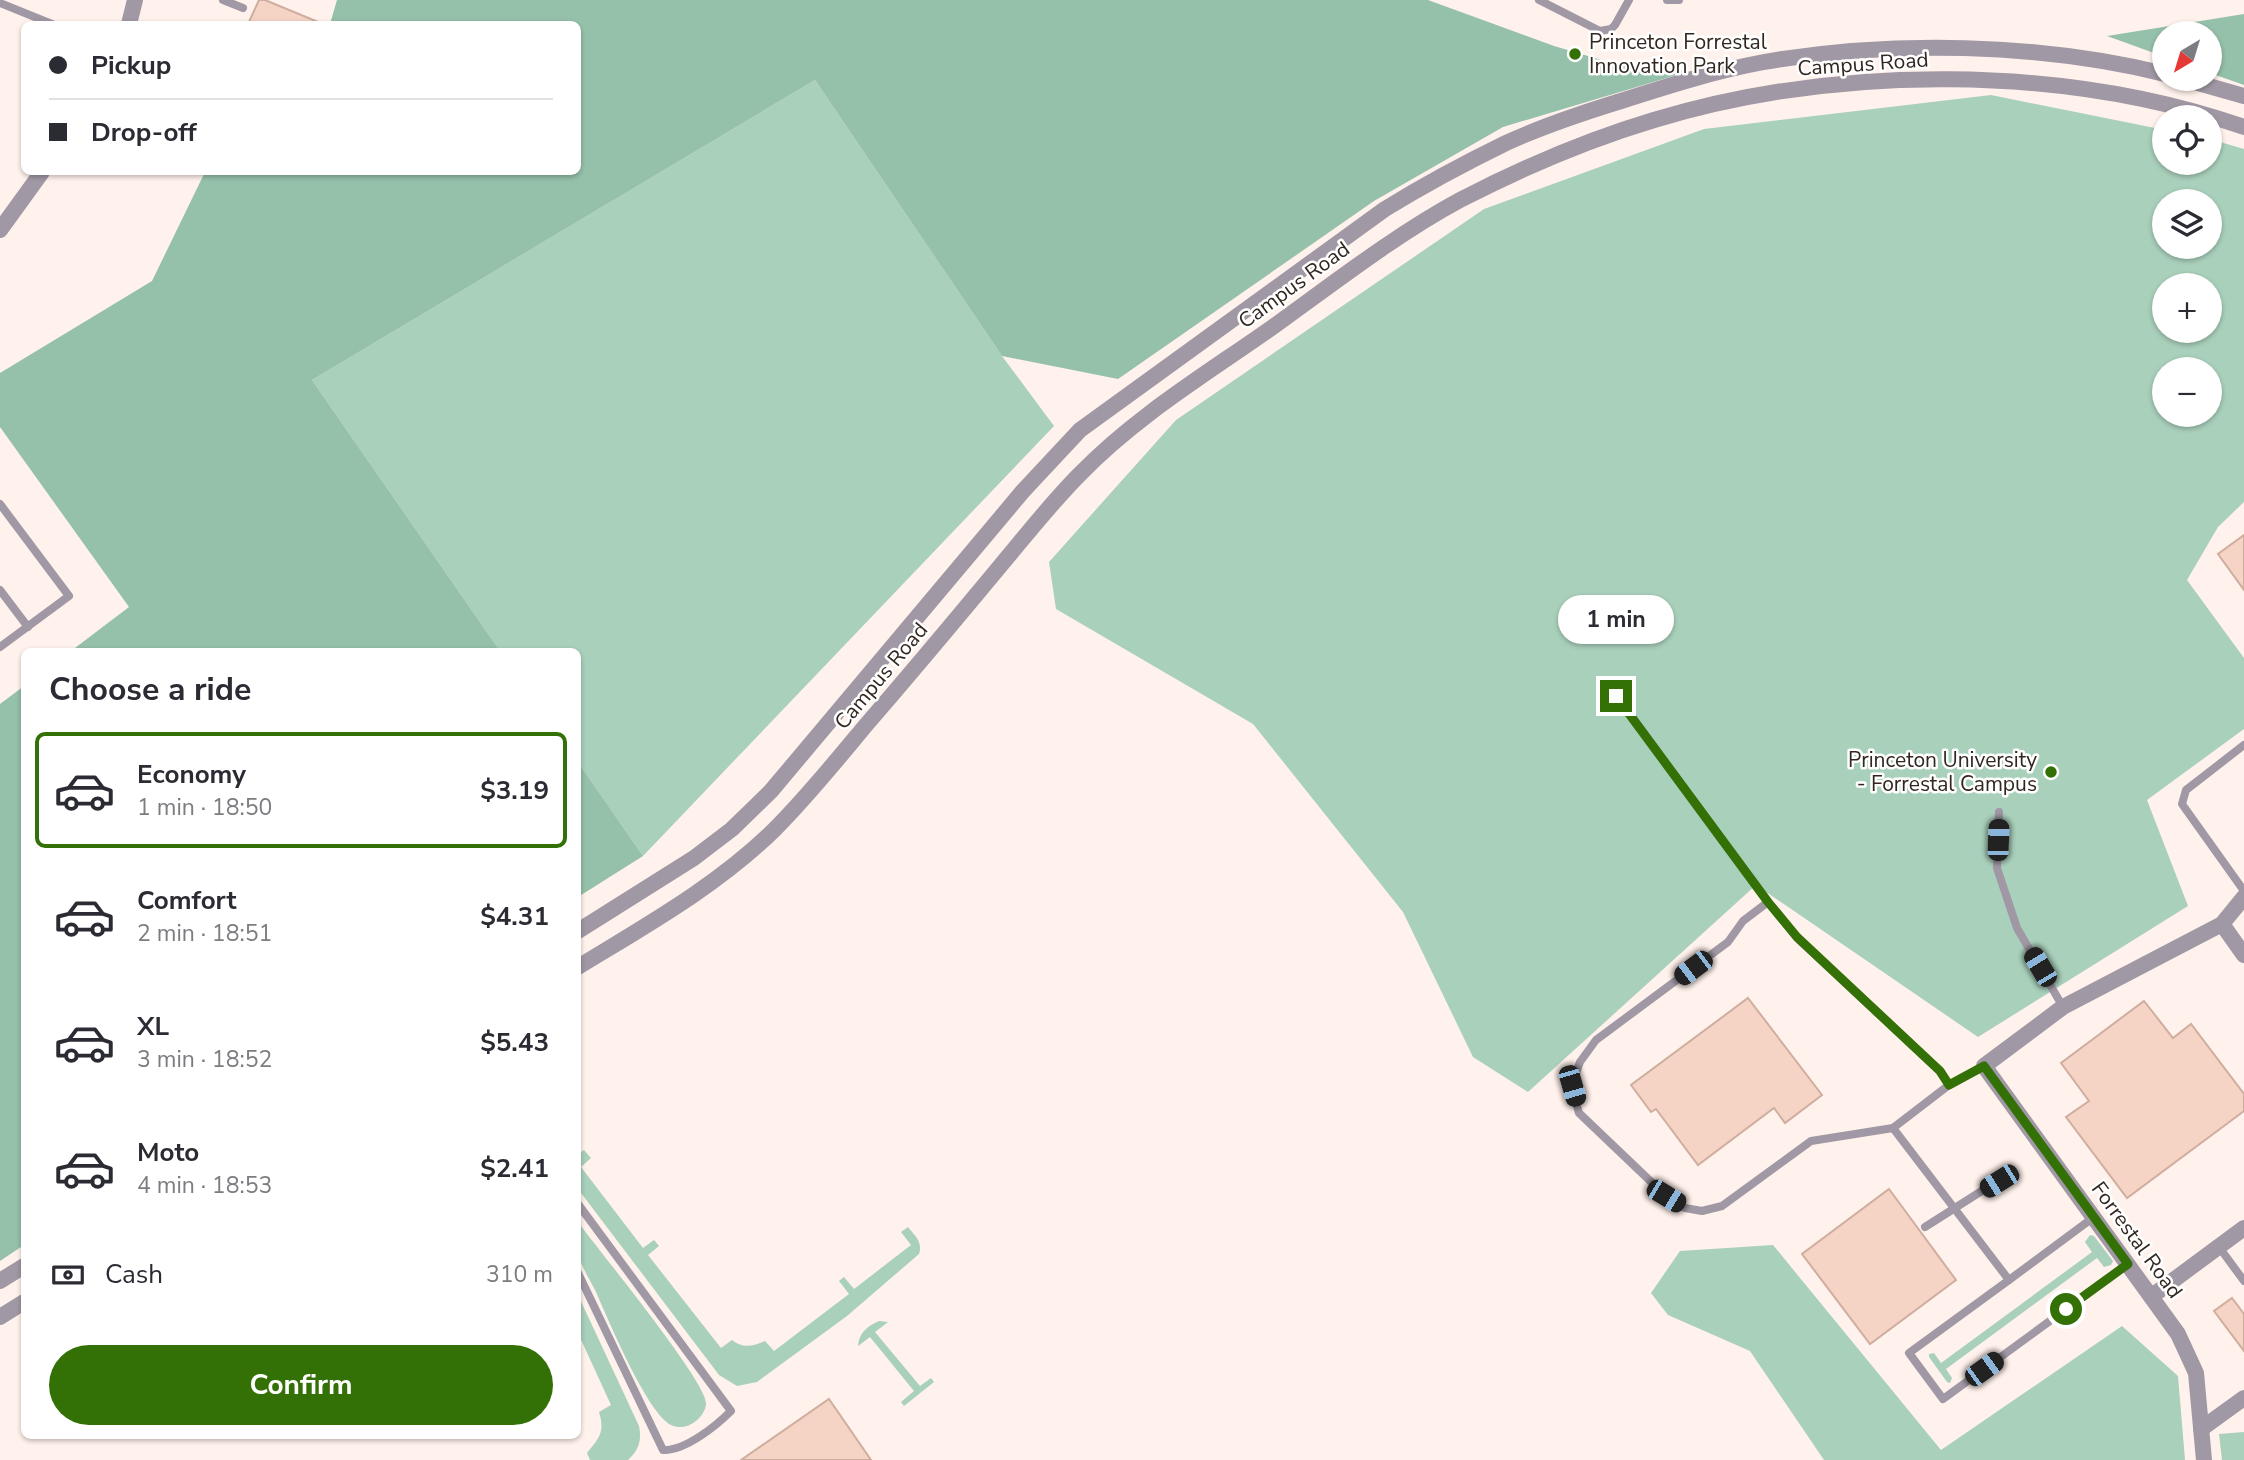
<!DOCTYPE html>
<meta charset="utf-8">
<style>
:root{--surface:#fff;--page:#f7f7f7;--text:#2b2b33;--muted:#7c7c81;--line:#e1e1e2;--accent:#337107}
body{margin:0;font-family:"Nunito Sans",sans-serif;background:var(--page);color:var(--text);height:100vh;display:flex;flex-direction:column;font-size:26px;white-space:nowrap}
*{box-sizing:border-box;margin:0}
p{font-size:23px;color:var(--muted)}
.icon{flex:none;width:38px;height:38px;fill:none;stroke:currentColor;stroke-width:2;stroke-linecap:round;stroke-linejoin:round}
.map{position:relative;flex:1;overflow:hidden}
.sheet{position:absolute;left:21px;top:648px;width:560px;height:791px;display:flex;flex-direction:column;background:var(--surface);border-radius:10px;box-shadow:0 2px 5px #0004}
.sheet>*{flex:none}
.guide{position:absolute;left:21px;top:21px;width:560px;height:154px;border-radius:10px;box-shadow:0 2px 5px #0004;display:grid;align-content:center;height:154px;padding:0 28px;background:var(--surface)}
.needle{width:46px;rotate:218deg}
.controls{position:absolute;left:2152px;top:21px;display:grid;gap:14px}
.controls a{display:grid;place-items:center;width:70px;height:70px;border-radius:50%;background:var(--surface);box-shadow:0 2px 5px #0004;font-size:35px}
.end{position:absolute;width:32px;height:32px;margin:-16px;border:9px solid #337107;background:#fff;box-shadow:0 0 0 4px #fff}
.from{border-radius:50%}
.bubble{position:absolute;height:49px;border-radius:24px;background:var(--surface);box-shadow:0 2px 5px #0004;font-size:23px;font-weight:700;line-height:49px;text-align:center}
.car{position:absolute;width:21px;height:42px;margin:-21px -10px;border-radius:9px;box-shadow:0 0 5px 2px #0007;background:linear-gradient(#222 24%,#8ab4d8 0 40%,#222 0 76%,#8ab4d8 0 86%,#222 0)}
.guide b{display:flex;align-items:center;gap:24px;height:66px;font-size:26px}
.guide b+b{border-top:2px solid var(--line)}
.guide i{width:18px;height:18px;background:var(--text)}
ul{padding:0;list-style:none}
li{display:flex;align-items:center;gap:21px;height:116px;margin:0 14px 10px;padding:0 14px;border:4px solid transparent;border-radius:10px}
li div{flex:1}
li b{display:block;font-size:26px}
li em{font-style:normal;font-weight:700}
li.selected{border-color:var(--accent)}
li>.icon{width:63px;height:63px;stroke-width:1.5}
h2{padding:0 28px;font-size:32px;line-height:84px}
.pay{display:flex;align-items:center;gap:18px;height:77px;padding:0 28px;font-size:26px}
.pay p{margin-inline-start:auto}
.action{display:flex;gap:14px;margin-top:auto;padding:14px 28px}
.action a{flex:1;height:80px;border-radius:42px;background:var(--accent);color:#fff;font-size:28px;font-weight:700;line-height:80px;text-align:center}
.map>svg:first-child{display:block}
.green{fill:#a9d0bb;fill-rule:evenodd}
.forest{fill:#95c0a9}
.building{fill:#f6d4c5;stroke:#cfae9f;stroke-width:2}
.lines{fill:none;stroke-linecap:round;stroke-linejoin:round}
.lane{stroke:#a098a4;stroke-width:8}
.street{stroke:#a098a4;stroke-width:16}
.route{stroke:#337107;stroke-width:9}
.poi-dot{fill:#337107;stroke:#fff;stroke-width:2.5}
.labels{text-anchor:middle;stroke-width:5;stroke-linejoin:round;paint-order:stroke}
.poi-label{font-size:21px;fill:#322620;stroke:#fff;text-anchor:start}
.street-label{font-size:21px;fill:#322620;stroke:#fff}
</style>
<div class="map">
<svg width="2244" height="1460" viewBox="0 0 2244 1460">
<rect width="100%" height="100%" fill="#fff1eb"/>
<!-- green -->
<g class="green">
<polygon points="815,80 1002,356 1054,426 643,856 578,762 578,651 500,651 312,380"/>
<path d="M1991,95L2165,130V163H2210V139L2244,149V502L2218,527L2187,580L2244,658V729L2147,800L2188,906L1978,1037L1756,885L1528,1092L1473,1057L1403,912L1253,724L1056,609L1049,562L1176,420L1484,209L1704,129ZM2165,201H2210V247H2165ZM2165,285H2210V331H2165ZM2165,369H2210V415H2165Z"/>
<path d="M584,1150L591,1158L581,1167L643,1248L654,1240L659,1246L648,1255L721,1348L732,1340C744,1349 752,1346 765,1341L774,1351L849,1294L839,1281L844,1277L854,1289L911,1245L901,1232L908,1227C915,1236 923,1242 919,1254L847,1316L757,1382L737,1386L719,1375L578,1189V1154Z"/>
<path d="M578,1222C597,1248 706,1381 706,1403C706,1410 701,1417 696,1421C689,1427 679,1429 671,1425C647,1413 608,1319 596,1292C590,1280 581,1266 578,1253C575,1244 577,1231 578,1222Z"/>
<polygon points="2090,1235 2094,1236 2113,1261 2111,1265 2104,1267 2097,1258 1946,1369 1952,1378 1950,1383 1947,1382 1929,1357 1929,1354 1934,1353 1941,1363 2092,1252 2085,1242"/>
<polygon points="1773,1245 1941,1450 2122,1326 2178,1376 2185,1460 1824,1460 1750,1351 1668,1315 1651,1293 1680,1251"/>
<path d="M578,1295L639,1426C642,1440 639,1450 628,1460H590L587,1453C600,1437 605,1432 599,1412L611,1405L578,1333Z"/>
<path d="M879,1321L888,1322L875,1332L920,1386L931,1378L934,1382L904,1406L901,1402L914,1391L870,1337L858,1346C859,1332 868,1326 879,1321Z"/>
<polygon points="2244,1432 2244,1460 2222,1460 2219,1434"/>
</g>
<!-- forest -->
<g class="forest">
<polygon points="337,0 1428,0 1554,46 1612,63 1690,71 1503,127 1374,201 1118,379 1002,356 815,80 312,380 500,651 71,651 129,607 0,427 0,373 152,281 205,172 578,172 578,24 330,24"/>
<polygon points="2244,14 2244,85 2210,73 2210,33 2165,33 2165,57 2107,36"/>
<polygon points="24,686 24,1245 0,1261 0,704"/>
<polygon points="578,762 643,856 578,897"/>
</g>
<!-- building -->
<g class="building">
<polygon points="259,0 265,0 323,24 248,24"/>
<polygon points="2244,535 2244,590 2218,554"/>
<polygon points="1748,998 1822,1095 1785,1123 1774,1108 1698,1165 1656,1109 1651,1112 1631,1085"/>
<polygon points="2144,1001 2173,1038 2191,1024 2244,1094 2244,1111 2127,1198 2066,1117 2089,1101 2061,1063"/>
<polygon points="1889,1189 1956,1280 1870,1344 1802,1254"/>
<polygon points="2232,1298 2244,1314 2244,1351 2214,1311"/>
<polygon points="829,1399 871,1460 741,1460"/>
</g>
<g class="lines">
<!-- lane -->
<g class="lane">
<polyline points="223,0 243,8"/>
<polyline points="1539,0 1600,31 1611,29 1615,25 1629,0"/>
<polyline points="1667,0 1679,0"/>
<polyline points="0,3 52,24"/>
<polyline points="0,504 69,596 0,647"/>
<polyline points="0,590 28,627"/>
<polyline points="1616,696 1768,902"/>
<polyline points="2244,745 2186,790 2182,804 2244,891"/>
<polyline points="1999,812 1997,868 2017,928 2063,1007"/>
<polyline points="1949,1085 1940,1071 1797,938 1768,902 1743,921 1728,942 1596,1040 1580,1062 1571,1086 1579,1113 1666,1196 1685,1208 1702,1211 1722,1206 1811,1141 1893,1128 1949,1085 1984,1066"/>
<polyline points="1893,1128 2009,1280 2094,1217"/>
<path d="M578,1204L731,1411C716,1426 685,1451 663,1450L578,1273"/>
<polyline points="1925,1227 1999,1180"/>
<polyline points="2219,1247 2244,1281"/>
<polyline points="2009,1280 1909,1353 1943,1399 2128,1264"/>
</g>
<!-- street -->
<g class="street">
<polyline points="129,24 135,0"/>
<polyline points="2184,79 2244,96"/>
<polyline points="0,230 42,172"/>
<polyline points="2222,924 2244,955"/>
<path d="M578,931L694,858L732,829L771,791L1023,491L1080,430L1385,209C1424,185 1465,163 1506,143C1543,126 1582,113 1621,101C1668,86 1715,71 1764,62C1892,40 2038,43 2165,74"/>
<path d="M578,967C645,926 717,886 774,830C807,797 836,761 866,725C912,672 957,618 1001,565C1027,534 1052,502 1080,474C1135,417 1206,374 1270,329C1330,286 1395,235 1460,200C1522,168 1587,140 1654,120C1837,65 2062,64 2244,127"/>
<polyline points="0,1281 24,1266"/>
<polyline points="2152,1296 2244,1228"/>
<polyline points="0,1317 24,1302"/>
<polyline points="2201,1429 2244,1398"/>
<polyline points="2204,1460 2196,1373 2178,1334 1984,1066 2063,1007 2222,924 2244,897"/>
</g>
</g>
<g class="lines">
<!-- route -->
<polyline class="route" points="1616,696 1768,902 1797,937 1940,1071 1949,1085 1984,1066 2128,1264 2066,1309"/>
</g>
<!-- markers -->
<g class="poi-dot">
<circle cx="1575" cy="54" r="7"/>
<circle cx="2051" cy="772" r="7"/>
</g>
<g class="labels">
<!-- poi labels -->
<g class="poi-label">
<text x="1589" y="49">Princeton Forrestal<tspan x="1589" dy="24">Innovation Park</tspan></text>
<text x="2037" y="767" text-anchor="end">Princeton University<tspan x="2037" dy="24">- Forrestal Campus</tspan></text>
</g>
<!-- street labels -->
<g class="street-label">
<text transform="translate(1863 64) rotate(-4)" y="7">Campus Road</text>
<text transform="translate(1294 285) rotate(-36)" y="7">Campus Road</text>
<text transform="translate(881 676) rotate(-50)" y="7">Campus Road</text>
<text transform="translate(2137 1240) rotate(54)" y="7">Forrestal Road</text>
</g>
</g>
</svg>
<div class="controls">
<a><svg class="needle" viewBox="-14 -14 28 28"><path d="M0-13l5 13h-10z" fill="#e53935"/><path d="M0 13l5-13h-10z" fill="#7c7c81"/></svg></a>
<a><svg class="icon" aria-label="locate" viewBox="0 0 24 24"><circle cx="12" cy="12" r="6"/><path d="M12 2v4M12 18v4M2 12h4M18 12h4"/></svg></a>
<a><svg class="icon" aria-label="layers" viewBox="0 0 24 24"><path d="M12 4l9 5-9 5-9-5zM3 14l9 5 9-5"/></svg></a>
<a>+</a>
<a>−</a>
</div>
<i class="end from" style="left:2066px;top:1309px"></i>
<i class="end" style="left:1616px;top:696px"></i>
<div class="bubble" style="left:1558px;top:595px;width:116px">1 min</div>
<i class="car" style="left:1998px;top:840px;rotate:2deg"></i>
<i class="car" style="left:2040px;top:967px;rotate:329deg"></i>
<i class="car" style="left:1693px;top:968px;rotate:233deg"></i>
<i class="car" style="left:1572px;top:1086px;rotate:164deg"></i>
<i class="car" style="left:1999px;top:1181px;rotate:238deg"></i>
<i class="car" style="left:1666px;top:1196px;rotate:121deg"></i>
<i class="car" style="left:1984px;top:1369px;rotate:54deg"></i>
<div class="guide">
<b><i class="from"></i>Pickup</b>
<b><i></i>Drop-off</b>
</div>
<section class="sheet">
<h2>Choose a ride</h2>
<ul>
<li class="selected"><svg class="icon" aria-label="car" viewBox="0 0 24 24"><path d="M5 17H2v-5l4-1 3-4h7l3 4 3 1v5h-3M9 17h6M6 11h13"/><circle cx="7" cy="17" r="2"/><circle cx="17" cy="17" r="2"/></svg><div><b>Economy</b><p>1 min · 18:50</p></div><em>$3.19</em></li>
<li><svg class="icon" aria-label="car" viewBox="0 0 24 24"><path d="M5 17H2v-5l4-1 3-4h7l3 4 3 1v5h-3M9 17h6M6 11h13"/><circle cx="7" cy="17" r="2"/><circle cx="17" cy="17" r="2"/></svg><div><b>Comfort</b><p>2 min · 18:51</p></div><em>$4.31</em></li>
<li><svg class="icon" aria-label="car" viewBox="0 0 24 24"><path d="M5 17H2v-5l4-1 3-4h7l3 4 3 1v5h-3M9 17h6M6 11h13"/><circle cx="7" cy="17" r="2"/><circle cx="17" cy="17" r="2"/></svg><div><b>XL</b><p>3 min · 18:52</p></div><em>$5.43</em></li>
<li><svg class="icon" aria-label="car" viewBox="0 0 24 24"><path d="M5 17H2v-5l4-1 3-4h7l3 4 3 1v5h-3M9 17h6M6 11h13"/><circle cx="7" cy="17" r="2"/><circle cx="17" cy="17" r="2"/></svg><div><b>Moto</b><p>4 min · 18:53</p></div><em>$2.41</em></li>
</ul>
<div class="pay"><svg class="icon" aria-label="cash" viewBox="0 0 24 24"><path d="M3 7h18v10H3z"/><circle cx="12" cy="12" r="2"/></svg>Cash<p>310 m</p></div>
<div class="action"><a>Confirm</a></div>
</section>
</div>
